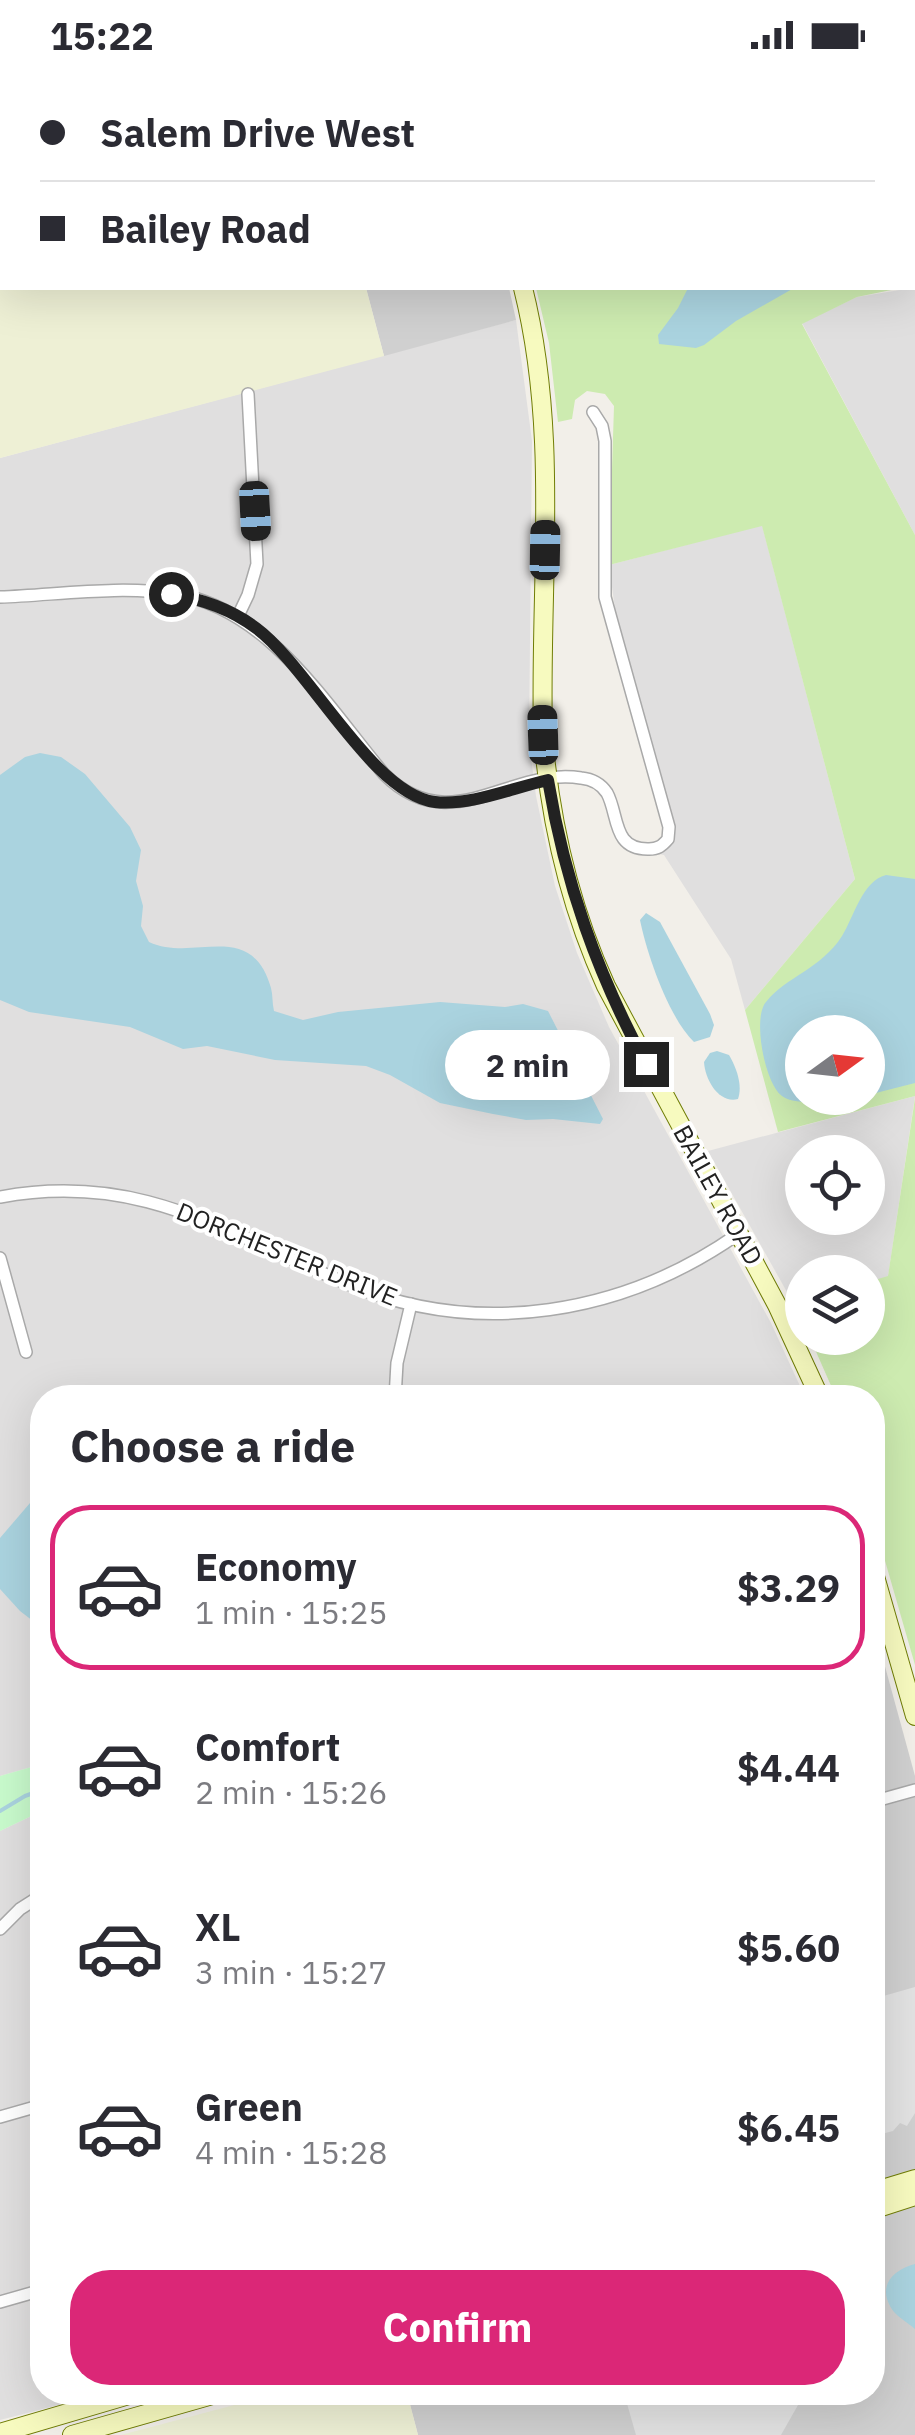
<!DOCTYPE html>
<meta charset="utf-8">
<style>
:root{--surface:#fff;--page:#f2f2f3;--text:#2b2b33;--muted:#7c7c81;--line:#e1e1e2;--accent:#db2777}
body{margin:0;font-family:"IBM Plex Sans",sans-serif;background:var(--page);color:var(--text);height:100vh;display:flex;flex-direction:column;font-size:38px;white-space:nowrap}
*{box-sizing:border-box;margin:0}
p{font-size:32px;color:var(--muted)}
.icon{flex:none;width:55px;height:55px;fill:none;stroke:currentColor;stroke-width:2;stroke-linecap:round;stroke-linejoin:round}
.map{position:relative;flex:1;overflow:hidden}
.sheet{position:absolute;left:30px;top:1315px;width:855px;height:1020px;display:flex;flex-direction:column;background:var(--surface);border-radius:40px;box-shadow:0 10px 40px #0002}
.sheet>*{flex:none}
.hud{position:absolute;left:0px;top:0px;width:915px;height:220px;box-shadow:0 10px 40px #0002;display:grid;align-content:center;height:220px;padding:0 40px;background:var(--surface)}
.needle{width:65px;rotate:75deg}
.controls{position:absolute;left:785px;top:945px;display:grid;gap:20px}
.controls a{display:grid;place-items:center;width:100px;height:100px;border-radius:50%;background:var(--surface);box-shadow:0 10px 40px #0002;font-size:50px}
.end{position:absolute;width:45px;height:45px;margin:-22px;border:12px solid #222;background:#fff;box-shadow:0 0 0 5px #fff}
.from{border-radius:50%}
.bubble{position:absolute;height:70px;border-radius:35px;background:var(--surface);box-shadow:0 10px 40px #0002;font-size:32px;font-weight:700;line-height:70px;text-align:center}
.car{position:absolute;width:30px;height:60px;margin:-30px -15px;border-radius:12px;box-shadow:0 0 8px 2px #0007;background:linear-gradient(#222 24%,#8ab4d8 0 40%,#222 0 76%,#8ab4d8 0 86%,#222 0)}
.hud b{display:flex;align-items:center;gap:35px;height:95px;font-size:38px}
.hud b+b{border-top:2px solid var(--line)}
.hud i{width:25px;height:25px;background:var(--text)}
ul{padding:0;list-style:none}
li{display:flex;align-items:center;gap:30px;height:165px;margin:0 20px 15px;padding:0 20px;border:5px solid transparent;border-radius:40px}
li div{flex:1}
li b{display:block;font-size:38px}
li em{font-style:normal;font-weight:700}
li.active{border-color:var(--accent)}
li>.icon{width:90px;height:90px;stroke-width:1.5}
h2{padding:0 40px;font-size:45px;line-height:120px}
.action{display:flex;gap:20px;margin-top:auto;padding:20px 40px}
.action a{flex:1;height:115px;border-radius:40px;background:var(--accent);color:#fff;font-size:40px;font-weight:700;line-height:115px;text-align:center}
.status{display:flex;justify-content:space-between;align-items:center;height:70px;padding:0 50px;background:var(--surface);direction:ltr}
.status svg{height:28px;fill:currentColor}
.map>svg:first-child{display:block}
.residential{fill:#e0dfdf;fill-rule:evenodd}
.religious{fill:#d0d0d0}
.farmland{fill:#eef0d5}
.grass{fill:#cdebb0;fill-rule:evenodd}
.park{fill:#c8facc}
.parking{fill:#e2e2e2}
.water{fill:#aad3df}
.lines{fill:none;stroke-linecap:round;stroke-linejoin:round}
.stream{stroke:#aad3df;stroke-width:4}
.minor-casing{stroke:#a9a9a9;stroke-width:14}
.secondary-casing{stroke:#707d05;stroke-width:20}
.minor{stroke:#fff;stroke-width:11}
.secondary{stroke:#f7fabf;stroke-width:18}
.route{stroke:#222;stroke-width:12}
.labels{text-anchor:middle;stroke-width:8;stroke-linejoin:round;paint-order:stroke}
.street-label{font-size:25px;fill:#222;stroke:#fff}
</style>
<div class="status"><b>15:22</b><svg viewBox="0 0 49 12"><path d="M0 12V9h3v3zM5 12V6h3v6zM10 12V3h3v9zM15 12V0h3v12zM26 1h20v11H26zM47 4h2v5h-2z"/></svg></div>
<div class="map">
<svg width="915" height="2365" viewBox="0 0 915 2365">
<rect width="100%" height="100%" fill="#f2efe9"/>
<!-- residential -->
<g class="residential">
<polygon points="481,0 780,0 776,2"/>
<polygon points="915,214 915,465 802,253 857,227 912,218"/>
<polygon points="516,250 532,371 529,672 536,726 555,816 577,883 609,957 771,1253 805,1327 42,1328 42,1694 0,1706 0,388"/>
<polygon points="762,455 855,809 745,940 731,889 664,785 659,784 672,773 675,758 616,546 609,495"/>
<path d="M915,1026L888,1207L868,1212V1202H802V1229L792,1231L708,1081ZM802,1082H868V1148H802Z"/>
<polygon points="42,1741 42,2322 105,2323 0,2350 0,1761"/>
</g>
<!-- religious -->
<g class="religious">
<polygon points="366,218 509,218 516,250 384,286"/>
<polygon points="872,1549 915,1706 915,2101 873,2112"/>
<polygon points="915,2126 915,2365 418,2365 407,2323 872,2322 873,2140"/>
</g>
<!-- farmland -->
<g class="farmland">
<polygon points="0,0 450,0 451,2 2,2 2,218 366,218 384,286 0,388"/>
<polygon points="283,2322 407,2323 418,2365 121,2365"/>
</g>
<!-- grass -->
<g class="grass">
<polygon points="915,1 915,214 913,215 910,2"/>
<path d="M536,218H901L857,227L802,254L915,465V1026L778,1062L745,940L855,809L762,456L609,495L614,336L605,324L587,321L575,330L572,349L558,352L549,273ZM802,962H868V1028H802Z"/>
<polygon points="915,1028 915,1595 873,1449 872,1328 836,1327 810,1268 868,1268 868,1212 888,1206"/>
</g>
<!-- park -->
<polygon class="park" points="42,1694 42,1741 0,1761 0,1706"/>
<!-- parking -->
<g class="parking">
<polygon points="915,1917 915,2043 907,2056 900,2053 893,2061 873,2066 873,1929"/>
<polygon points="624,2323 624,2322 799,2323 798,2335 781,2365 636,2365"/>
</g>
<!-- water -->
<g class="water">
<polygon points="688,218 794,218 736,251 704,275 696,278 659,274 658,265 678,238"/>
<path d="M40,683L61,687L85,704L130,757L141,780L136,811L143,836L141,856L149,872C194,893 251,848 271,918C273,925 272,933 274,941L303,950L338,942L440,932L505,937L523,934L548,941L603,1049L600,1054L553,1049L526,1050L493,1044L440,1033L390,1005L366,996L275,990L207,976L183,979L130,957L29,942L0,930V705L25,687Z"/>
<path d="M886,805L915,809V1013L868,1025V962H802V1028H844C827,1029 797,1037 782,1026C765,1014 752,948 766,932C787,906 821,899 842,866C854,847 862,811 886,805Z"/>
<path d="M646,843L660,852L710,944L714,955L710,967L694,972C669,948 647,885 640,850Z"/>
<path d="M717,981L729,985C736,997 743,1015 738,1029C719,1034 705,1010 704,992L710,983Z"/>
<polygon points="42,1419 42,1558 20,1541 0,1519 0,1468"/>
<path d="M915,2194V2259C907,2252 894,2245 890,2236C878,2214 895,2199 915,2194Z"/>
</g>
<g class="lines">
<!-- stream -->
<polyline class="stream" points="0,1741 25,1726 42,1720"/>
<defs>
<g id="minor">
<path d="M0,527C57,525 119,515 176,524C269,539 327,636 384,704C451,771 511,696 581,708C592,709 601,714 607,723C619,745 612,780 649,779C658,779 662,776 668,769L669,757L605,527V371L602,356L593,342"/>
<polyline points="238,546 248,525 257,494 248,324"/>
<path d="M0,1127C140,1101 225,1163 348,1214C479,1269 624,1244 738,1164"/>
<polyline points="0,1188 26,1282"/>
<polyline points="395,1328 397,1293 411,1234"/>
<polyline points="872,1732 915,1720"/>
<polyline points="0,1859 20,1839 42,1825"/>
<polyline points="0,2047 42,2035"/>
<polyline points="0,2232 42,2220"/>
</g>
<g id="secondary">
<polyline points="465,0 466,2"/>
<path d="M523,218C560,365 539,515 543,665C550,751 570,837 606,916L777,1235L820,1328"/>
<polyline points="872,1496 915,1646"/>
<polyline points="872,2122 915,2109"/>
<polyline points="872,2140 915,2126"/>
<polyline points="0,2363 139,2322"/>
<polyline points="72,2365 223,2322"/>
</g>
</defs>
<!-- minor casing -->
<use href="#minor" class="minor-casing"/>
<!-- secondary casing -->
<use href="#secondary" class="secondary-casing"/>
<!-- minor -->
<use href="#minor" class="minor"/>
<!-- secondary -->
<use href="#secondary" class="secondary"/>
</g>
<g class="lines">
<!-- route -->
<path class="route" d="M171,524C202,529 231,539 256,558C309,597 373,725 435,732C471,736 512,718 548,710C565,813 597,903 646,994"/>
</g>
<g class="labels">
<!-- street labels -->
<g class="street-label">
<text transform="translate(718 1125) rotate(61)" y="9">BAILEY ROAD</text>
<text transform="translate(287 1184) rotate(22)" y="9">DORCHESTER DRIVE</text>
</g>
</g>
</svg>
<div class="controls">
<a><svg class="needle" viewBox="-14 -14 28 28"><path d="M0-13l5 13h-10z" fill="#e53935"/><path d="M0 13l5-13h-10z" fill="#7c7c81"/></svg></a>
<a><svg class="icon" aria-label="locate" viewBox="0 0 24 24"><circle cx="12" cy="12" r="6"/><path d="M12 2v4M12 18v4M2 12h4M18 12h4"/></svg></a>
<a><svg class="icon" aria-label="layers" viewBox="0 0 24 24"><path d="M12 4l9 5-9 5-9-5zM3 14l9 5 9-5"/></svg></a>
</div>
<i class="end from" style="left:171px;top:524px"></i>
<i class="end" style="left:646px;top:994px"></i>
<div class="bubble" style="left:445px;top:960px;width:165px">2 min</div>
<i class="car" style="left:255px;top:441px;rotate:177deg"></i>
<i class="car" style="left:545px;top:480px;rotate:1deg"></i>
<i class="car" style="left:543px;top:665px;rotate:358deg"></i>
<div class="hud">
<b><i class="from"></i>Salem Drive West</b>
<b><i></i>Bailey Road</b>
</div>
<section class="sheet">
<h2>Choose a ride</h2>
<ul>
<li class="active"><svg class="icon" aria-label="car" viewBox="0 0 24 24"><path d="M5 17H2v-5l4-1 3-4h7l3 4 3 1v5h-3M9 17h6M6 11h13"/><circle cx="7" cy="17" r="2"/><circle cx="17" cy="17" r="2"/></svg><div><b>Economy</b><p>1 min · 15:25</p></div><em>$3.29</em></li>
<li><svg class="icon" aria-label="car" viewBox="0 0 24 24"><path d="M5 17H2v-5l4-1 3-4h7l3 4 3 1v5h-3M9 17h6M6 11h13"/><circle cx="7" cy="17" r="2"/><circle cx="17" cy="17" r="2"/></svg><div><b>Comfort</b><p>2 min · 15:26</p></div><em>$4.44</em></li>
<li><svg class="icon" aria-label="car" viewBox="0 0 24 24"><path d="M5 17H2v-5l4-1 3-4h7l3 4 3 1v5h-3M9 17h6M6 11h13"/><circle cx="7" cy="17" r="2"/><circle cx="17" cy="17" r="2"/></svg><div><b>XL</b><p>3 min · 15:27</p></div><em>$5.60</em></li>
<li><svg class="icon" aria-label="car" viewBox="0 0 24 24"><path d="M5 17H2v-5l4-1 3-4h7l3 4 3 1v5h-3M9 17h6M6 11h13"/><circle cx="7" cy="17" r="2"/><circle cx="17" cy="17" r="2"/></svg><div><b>Green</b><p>4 min · 15:28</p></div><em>$6.45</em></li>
</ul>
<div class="action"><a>Confirm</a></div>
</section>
</div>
